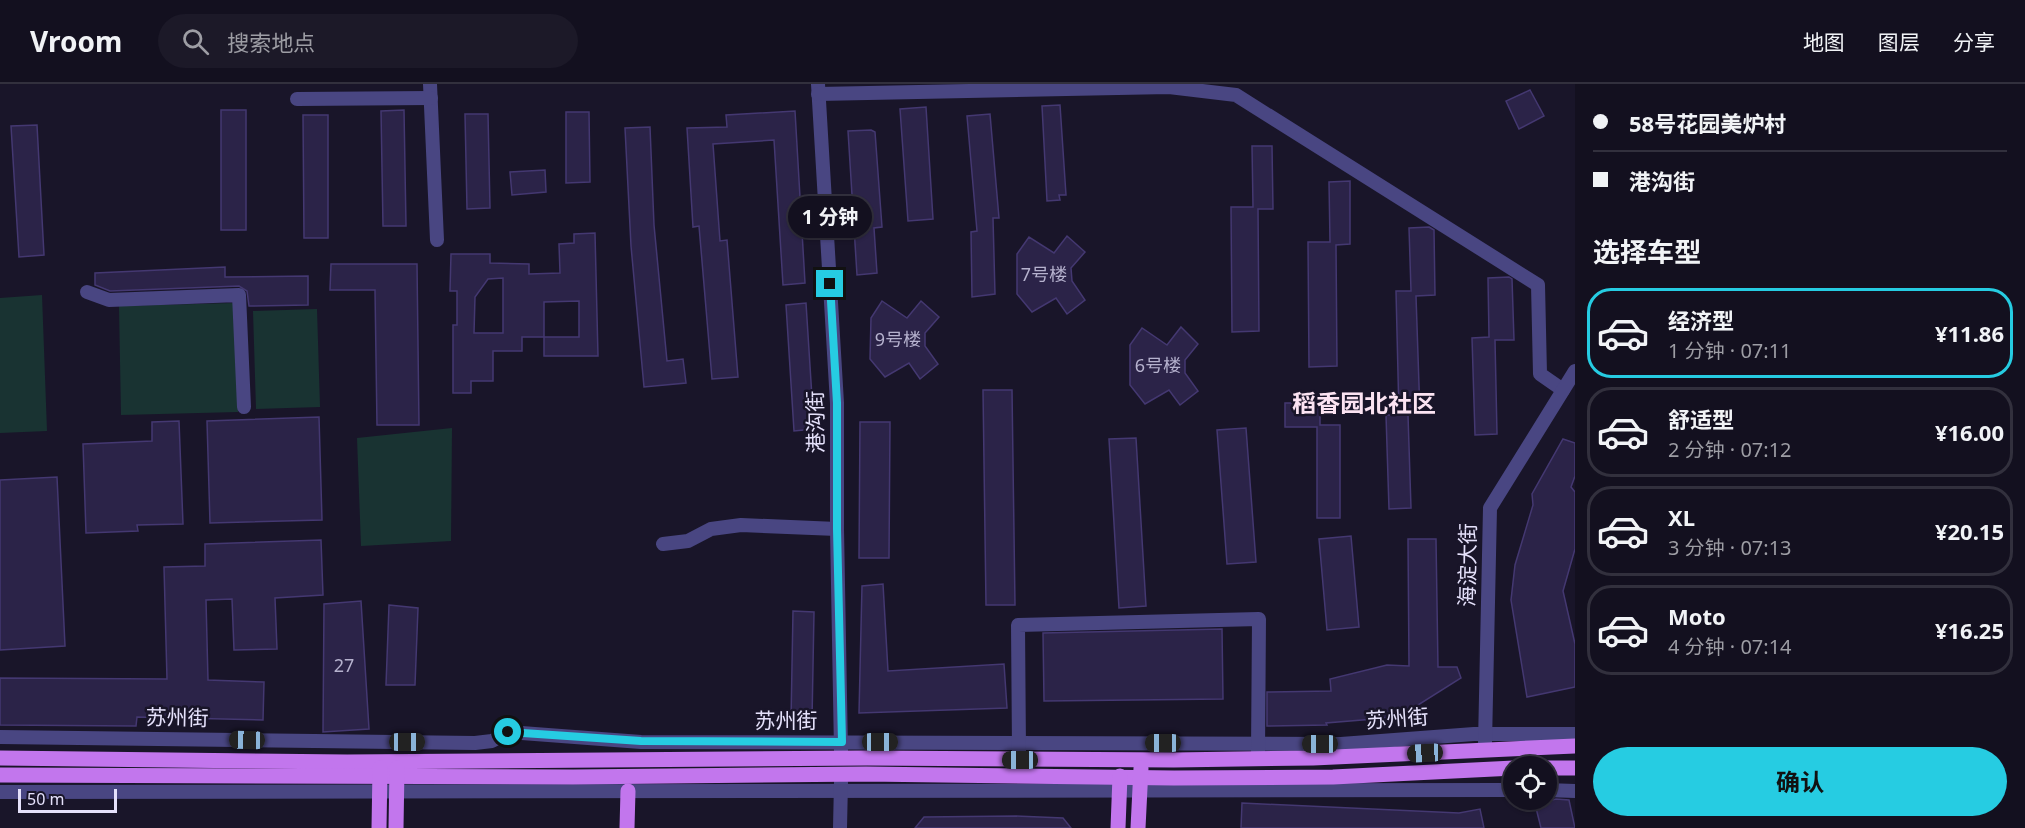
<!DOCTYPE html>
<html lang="zh">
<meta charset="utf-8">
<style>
:root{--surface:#13101f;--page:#1c1928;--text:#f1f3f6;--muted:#9d9da4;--line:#32303d;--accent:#26cce2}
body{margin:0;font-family:"Noto Sans","Noto Sans SC",sans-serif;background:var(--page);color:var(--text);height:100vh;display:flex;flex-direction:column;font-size:22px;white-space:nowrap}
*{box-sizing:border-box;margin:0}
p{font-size:20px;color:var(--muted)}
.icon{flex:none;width:33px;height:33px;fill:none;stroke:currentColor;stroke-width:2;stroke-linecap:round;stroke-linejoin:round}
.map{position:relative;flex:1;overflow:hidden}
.details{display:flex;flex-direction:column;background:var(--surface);width:450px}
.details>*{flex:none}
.top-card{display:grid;align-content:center;height:132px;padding:0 18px;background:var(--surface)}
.buttons{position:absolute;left:1503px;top:672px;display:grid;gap:12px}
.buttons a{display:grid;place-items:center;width:54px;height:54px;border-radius:50%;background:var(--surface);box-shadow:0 2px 4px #0004,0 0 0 2px var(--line);font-size:30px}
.scale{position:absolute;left:18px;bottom:15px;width:99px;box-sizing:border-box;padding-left:6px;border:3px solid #e5e1fb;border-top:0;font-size:16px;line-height:21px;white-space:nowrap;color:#e5e1fb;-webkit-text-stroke:4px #191529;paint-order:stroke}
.end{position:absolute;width:27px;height:27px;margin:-14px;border:8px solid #26cce2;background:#111;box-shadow:0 0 0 3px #111}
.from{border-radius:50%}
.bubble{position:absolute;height:42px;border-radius:21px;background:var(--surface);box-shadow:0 2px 4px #0004,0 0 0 2px var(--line);font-size:20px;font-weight:700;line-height:42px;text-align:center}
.car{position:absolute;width:18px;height:36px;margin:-18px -9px;border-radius:8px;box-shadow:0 0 4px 2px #0007;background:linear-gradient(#222 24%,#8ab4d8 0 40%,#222 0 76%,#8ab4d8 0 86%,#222 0)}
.top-card b{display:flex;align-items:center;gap:21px;height:57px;font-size:22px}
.top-card b+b{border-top:2px solid var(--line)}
.top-card i{width:15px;height:15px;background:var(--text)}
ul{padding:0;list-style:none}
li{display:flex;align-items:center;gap:18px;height:90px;margin:0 12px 9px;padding:0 6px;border:3px solid var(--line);border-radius:24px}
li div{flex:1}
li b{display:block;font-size:22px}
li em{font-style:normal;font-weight:700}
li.active{border-color:var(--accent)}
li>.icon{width:54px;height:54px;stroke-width:1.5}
h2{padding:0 18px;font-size:27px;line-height:72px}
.button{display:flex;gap:12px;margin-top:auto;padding:12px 18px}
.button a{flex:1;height:69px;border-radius:36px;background:var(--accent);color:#111;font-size:24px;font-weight:700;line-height:69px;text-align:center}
header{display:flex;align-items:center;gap:36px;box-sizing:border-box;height:84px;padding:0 30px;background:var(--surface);border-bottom:2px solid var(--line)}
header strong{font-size:28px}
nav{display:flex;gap:33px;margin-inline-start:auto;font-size:21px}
.search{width:420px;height:54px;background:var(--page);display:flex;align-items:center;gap:15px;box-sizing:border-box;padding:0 21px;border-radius:33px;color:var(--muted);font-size:22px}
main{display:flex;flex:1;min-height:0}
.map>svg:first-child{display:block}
.green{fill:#193332}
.building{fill:#2b2348;stroke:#443871;stroke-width:1.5;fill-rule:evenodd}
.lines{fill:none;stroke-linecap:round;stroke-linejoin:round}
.minor{stroke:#494682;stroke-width:14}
.major{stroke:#c276ed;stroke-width:15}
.route{stroke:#26cce2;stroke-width:8}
.labels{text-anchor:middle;stroke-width:5;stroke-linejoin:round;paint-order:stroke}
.number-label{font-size:18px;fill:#b6b2ce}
.street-label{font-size:21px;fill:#e5e1fb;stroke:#191529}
.quarter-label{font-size:24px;font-weight:bold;fill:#fbe3f2;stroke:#191529}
</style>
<header>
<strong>Vroom</strong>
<div class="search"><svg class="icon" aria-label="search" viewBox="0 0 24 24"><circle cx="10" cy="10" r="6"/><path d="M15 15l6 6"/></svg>搜索地点</div>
<nav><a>地图</a><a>图层</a><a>分享</a></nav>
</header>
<main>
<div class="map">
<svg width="1575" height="744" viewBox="0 0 1575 744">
<rect width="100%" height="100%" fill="#191529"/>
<!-- green -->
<g class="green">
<polygon points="42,211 47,347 0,349 0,214"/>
<polygon points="235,219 238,328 121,331 119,222"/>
<polygon points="317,225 320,323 256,325 253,227"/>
<polygon points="452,344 451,457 361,462 357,354"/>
</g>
<!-- building -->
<g class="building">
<polygon points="1530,6 1544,32 1519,45 1506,17"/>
<polygon points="1060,21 1066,111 1059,111 1060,116 1047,117 1042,22"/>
<polygon points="926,23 933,135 908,137 900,25"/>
<rect x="221" y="26" width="25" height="120"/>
<polygon points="404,26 406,142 383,142 381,27"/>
<polygon points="795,27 805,199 783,201 774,56 713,60 720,157 727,156 738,293 712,295 699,142 693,143 687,44 727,43 726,31"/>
<polygon points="566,28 589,28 590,98 566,99"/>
<polygon points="465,30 488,30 490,124 467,125"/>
<polygon points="990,30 999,134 993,134 995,210 972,213 971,148 977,147 967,32"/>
<polygon points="303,31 328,31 328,154 304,154"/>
<polygon points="37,41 44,171 19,173 11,42"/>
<polygon points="650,43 654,141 667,277 683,275 686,299 644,303 631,162 625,44"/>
<polygon points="871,46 875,48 882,143 874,144 877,189 857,191 848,47"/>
<polygon points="1252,62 1272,62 1273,125 1258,125 1259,247 1232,248 1231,123 1253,123"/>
<polygon points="545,86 546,108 512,111 510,88"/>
<polygon points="1350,97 1350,160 1336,161 1337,282 1309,283 1308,158 1330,158 1329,98"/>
<polygon points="1429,143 1434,146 1435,211 1416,212 1420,330 1399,331 1396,207 1411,207 1409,144"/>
<path d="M595,149L598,272H544V253H522V267H493V297H471V309H453V241H457V207H450L451,170H490V179L529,180V190L560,189L559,160L574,159V150ZM503,194V249H474L475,213L488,195ZM579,217V253H544V218Z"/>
<polygon points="1067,152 1085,168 1071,184 1072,197 1085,216 1067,230 1056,214 1032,228 1017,210 1017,170 1029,153 1054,169"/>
<polygon points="331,180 417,180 419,341 377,341 375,206 330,206"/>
<polygon points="225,183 225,193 308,192 308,221 249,222 247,207 239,202 110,207 95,201 95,189"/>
<polygon points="1509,193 1512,195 1514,256 1495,256 1497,350 1475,351 1472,254 1489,253 1488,194"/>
<polygon points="882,217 907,234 921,217 939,233 925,249 925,262 938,280 920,295 909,279 885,293 870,275 871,234"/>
<polygon points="806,219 814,345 794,347 786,221"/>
<polygon points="1181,243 1198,260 1185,276 1185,289 1198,307 1180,321 1169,306 1145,320 1130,301 1130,261 1142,244 1167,261"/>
<polygon points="983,306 1012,306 1015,521 986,521"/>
<polygon points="1285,319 1320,319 1320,341 1340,341 1340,434 1317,434 1317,343 1285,343"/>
<polygon points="1386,331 1408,331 1411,424 1389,425"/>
<polygon points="319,333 322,436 210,439 207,337"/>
<polygon points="179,337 183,440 137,441 138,447 86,449 83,360 152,357 152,338"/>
<polygon points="860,338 890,338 889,474 859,474"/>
<polygon points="1246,344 1256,478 1227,480 1217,346"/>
<polygon points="1136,354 1146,522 1119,524 1109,355"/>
<polygon points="1563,355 1575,359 1575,392 1571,403 1575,408 1575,465 1563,507 1575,560 1575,603 1527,613 1511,516 1515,481 1533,421 1532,410"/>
<polygon points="57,393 65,562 0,566 0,396"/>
<polygon points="1351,452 1359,543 1327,546 1319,455"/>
<polygon points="1408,455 1436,455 1438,583 1457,583 1461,594 1399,633 1326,639 1327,641 1267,642 1267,608 1331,607 1330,595 1387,581 1409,582"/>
<polygon points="321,456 323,511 275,514 277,565 234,566 232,515 206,516 208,596 264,598 263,636 137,633 136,642 0,641 0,594 167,595 164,483 205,482 205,460"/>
<polygon points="883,500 888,587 1004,580 1007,624 859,629 862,502"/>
<polygon points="361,517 369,645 323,648 324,520"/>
<polygon points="389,521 418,524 415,601 386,601"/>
<polygon points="793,527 814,528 812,636 791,636"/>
<polygon points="1222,545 1223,615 1044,617 1043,549"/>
<polygon points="1556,715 1569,716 1575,744 1541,744 1535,720"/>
<polygon points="1242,719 1459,729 1480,725 1484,744 1241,744"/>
<polygon points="1015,732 1063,734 1071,744 915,744 924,733"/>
</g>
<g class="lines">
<!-- minor -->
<g class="minor">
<polyline points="430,0 437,156"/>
<polyline points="818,0 837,319 837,445 841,667"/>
<polyline points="818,10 1169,3 1236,11 1538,201 1540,290 1563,306"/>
<polyline points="297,15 431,14"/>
<polyline points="87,208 109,216 239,211 244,323"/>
<polyline points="663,460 688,457 711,445 741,441 837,445"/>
<polyline points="0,653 475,659 492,657 508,648 641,658 1341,660 1474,650 1575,650"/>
<polyline points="1485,659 1490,424 1575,287"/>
<polyline points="1019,667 1018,541 1259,535 1258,667"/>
<polyline points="1546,706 1575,707"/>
<polyline points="0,708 1514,706"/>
<polyline points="840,744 841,698"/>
</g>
<!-- major -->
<g class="major">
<polyline points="0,674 347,678 867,674 1174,676 1313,674 1575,662"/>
<polyline points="1546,684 1575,684"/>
<polyline points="0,691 573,693 866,690 1174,694 1333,693 1514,684"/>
<polyline points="379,744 380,684"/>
<polyline points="396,744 397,684"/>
<polyline points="627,744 628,707"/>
<polyline points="1118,744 1120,692"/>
<polyline points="1138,744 1141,684"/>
</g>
</g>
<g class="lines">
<!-- route -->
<polyline class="route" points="508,648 641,657 842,658 837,445 837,319 830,200"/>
</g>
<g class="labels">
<!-- number labels -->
<g class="number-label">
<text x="1044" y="197">7号楼</text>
<text x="898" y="262">9号楼</text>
<text x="1158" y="288">6号楼</text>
<text x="344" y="588">27</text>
</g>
<!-- street labels -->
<g class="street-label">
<text transform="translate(816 338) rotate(-91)" y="7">港沟街</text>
<text transform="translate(1468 481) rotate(-89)" y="7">海淀大街</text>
<text transform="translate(177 634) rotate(1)" y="7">苏州街</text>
<text transform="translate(1397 635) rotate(-4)" y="7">苏州街</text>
<text x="786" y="644">苏州街</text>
</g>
<!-- quarter labels -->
<g class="quarter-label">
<text x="1364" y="328">稻香园北社区</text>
</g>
</g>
</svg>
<div class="buttons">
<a><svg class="icon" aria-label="locate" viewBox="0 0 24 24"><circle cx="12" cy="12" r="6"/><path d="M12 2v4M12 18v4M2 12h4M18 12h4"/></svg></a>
</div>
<div class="scale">50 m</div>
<i class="end from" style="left:508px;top:648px"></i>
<i class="end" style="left:830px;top:200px"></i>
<div class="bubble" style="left:788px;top:112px;width:84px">1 分钟</div>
<i class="car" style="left:247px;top:656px;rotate:271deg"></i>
<i class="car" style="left:407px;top:658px;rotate:90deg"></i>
<i class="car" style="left:880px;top:658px;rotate:90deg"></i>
<i class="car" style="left:1163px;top:659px;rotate:270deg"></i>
<i class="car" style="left:1320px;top:660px;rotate:270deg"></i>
<i class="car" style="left:1425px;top:669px;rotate:267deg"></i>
<i class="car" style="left:1020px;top:676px;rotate:270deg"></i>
</div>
<section class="details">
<div class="top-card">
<b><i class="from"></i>58号花园美炉村</b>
<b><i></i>港沟街</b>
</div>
<h2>选择车型</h2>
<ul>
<li class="active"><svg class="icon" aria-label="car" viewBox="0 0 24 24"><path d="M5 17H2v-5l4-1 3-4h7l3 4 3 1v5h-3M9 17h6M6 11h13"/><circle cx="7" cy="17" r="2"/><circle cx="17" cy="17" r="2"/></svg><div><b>经济型</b><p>1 分钟 · 07:11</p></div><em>¥11.86</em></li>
<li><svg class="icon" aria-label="car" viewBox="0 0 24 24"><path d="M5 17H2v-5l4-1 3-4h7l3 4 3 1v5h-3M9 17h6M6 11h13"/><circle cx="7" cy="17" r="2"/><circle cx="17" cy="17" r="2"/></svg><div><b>舒适型</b><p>2 分钟 · 07:12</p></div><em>¥16.00</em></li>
<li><svg class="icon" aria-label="car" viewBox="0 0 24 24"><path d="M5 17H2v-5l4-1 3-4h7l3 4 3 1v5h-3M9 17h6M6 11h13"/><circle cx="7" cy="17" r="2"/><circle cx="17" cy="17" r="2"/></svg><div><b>XL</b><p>3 分钟 · 07:13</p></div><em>¥20.15</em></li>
<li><svg class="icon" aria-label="car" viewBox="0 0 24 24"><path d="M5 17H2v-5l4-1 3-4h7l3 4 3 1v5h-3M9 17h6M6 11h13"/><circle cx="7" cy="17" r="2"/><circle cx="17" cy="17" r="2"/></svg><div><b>Moto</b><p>4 分钟 · 07:14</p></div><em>¥16.25</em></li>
</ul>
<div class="button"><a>确认</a></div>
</section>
</main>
